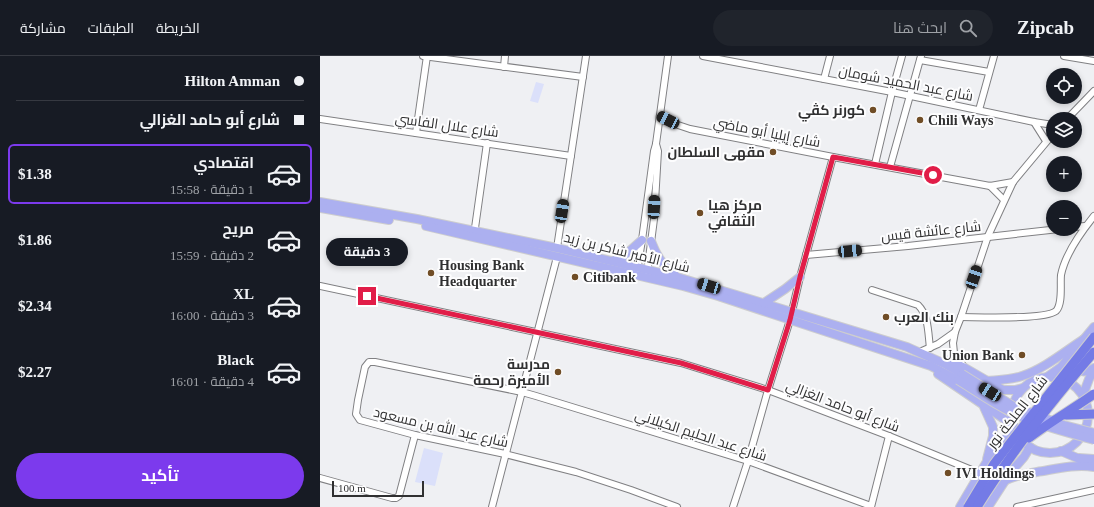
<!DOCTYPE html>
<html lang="ar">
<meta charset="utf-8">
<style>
:root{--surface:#171b24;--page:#20242c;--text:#f1f3f6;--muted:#9ea1a6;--line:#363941;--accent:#7c3aed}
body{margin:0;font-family:"Times New Roman",Cairo,serif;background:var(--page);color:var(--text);direction:rtl;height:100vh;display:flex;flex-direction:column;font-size:15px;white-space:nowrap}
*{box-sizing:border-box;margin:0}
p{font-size:13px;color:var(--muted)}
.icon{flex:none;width:22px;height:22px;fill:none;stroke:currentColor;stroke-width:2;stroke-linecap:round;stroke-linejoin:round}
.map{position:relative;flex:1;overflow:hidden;direction:ltr}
.side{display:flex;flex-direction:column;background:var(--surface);width:320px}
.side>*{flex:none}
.banner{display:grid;align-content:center;height:88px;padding:0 16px;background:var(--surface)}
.buttons{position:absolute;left:726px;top:12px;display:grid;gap:8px}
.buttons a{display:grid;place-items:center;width:36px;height:36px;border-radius:50%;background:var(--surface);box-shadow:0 2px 6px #0003;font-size:20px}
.scale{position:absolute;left:12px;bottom:10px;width:92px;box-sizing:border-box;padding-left:4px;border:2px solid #303031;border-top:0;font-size:11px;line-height:14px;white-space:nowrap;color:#303031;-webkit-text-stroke:3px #fdfdfe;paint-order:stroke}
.end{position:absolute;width:18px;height:18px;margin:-9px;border:5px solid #e11d48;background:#fff;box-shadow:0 0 0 2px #fff}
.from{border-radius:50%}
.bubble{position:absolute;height:28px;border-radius:14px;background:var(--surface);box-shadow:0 2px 6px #0003;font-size:13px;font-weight:700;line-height:28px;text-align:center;direction:rtl}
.car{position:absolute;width:12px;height:24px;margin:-12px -6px;border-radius:5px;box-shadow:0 0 3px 1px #0007;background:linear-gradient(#222 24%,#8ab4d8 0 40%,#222 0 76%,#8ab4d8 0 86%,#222 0)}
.banner b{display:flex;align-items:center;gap:14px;height:38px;font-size:15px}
.banner b+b{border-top:1px solid var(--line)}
.banner i{width:10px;height:10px;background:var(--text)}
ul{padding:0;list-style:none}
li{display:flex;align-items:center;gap:12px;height:60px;margin:0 8px 6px;padding:0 8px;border:2px solid transparent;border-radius:6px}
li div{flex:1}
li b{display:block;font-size:15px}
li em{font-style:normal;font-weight:700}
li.selected{border-color:var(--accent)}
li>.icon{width:36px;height:36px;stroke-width:1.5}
.cta{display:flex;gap:8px;margin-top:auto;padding:8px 16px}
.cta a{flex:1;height:46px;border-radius:24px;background:var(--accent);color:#fff;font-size:16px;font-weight:700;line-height:46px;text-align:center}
header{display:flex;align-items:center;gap:24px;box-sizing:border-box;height:56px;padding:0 20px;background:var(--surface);border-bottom:1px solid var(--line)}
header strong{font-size:19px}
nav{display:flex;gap:22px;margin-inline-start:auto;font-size:14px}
.search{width:280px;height:36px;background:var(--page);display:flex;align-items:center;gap:10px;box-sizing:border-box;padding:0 14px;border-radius:22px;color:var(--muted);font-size:15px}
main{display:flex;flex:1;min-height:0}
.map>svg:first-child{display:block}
.green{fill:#dbe0fa}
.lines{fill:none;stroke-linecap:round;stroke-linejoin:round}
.minor-casing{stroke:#808083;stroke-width:8}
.major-casing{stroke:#cdcdce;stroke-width:10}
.minor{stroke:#fff;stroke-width:6}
.major{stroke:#acb0f0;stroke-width:8}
.major-bridge-casing{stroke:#cdcdce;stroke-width:10;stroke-linecap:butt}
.highway-bridge-casing{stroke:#cdcdce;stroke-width:11;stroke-linecap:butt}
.major-bridge{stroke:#acb0f0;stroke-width:8}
.highway-bridge{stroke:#747be6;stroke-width:9}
.route{stroke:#e11d48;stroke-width:5}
.poi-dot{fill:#704d26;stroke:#fdfdfe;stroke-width:1.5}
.labels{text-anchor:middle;stroke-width:4;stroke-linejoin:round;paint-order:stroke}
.street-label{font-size:14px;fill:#303031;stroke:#fdfdfe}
.poi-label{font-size:14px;font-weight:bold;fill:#303031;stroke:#fdfdfe;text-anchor:start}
</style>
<header>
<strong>Zipcab</strong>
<div class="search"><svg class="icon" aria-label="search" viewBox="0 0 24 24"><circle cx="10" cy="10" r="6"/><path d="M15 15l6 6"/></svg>ابحث هنا</div>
<nav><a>الخريطة</a><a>الطبقات</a><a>مشاركة</a></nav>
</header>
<main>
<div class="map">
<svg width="774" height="451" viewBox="0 0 774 451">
<rect width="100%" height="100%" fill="#eff0f3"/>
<!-- green -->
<g class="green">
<polygon points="216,26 224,28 218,47 210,45"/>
<polygon points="104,392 123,397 115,430 95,426"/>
</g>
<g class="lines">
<defs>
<g id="minor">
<polyline points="103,0 263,21"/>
<polyline points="383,0 572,36 714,66 733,69"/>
<polyline points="744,0 774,5"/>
<polyline points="600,4 669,16"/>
<polyline points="184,11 185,0"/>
<polyline points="504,23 510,0"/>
<polyline points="659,54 674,0"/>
<polyline points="340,60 355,68 370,73 513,101 670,130 693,126"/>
<polyline points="0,63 251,100"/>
<polyline points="747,63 774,35"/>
<polyline points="714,66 726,85"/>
<polyline points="96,77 107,0"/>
<polyline points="555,108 572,36 582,0"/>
<polyline points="570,111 601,0"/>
<polyline points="670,130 684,144"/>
<polyline points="755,171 765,170"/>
<polyline points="154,179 167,87"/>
<polyline points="237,192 266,0"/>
<polyline points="486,199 588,190 739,173"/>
<polyline points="317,215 322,184 334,95 336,88 348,0"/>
<polyline points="327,218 334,163 338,95 336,88"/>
<polyline points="0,230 361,307 448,334 569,380 659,417"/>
<path d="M552,234L598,249C609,260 608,277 610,292"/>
<path d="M641,261C658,261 725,264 736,255C743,248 740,228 741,219C745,199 761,176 774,160"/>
<polyline points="602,295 618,288 635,276"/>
<polyline points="644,311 634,297 633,287 635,276 641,261 668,180 693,126 733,78"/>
<polyline points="0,422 72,442 76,442 79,440 95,379"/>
<polyline points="172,451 237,201"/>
<polyline points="357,451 311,434 256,416 185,398 95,379 40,364 36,358 38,344 45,311 49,306 55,306 202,336 216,340 428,405 551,450"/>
<polyline points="413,451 428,405 448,334 470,264 480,221 513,101"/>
<polyline points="551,451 569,380"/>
<polyline points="697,451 774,434"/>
</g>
<g id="major">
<polyline points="0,146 97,163 237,192 357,221 587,291 625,308 642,318"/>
<polyline points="0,152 69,164"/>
<polyline points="106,170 363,230 398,240 611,310 638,324"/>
<path d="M331,185C337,201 343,209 355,219"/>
<polyline points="292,205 303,201 322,184"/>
<polyline points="444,247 465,233 480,221"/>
<polyline points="627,304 645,312 683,334 695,334 703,332"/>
<path d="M755,312C761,317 768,316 774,312"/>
<polyline points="618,318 693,369"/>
<circle cx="730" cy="359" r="38"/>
<polyline points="727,321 741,311 774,271"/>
<path d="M667,325C679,324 691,324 702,320C724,313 744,296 764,283"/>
<polyline points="763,339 769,323 774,314"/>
<polyline points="664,351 673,371 673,380 667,403"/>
<polyline points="741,395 771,408"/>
<polyline points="759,402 774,403"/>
<path d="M686,424C696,419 706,418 717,416C736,413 755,408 774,411"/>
<polyline points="640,451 666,407 694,372"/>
<polyline points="668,451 690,417 704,401 710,391"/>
</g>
</defs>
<!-- minor casing -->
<use href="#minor" class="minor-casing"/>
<!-- major casing -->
<use href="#major" class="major-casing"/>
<!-- minor -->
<use href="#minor" class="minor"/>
<!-- major -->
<use href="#major" class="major"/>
<defs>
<g id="major-bridge">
<polyline points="642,318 693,350 740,368 774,377"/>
<path d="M638,324C656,335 672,347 691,356C717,369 746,376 774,384"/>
</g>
<g id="highway-bridge">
<polyline points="746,359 774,358"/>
<path d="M709,382C730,366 753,353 774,338"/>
<polyline points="648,451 674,408 687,391 774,281"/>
<path d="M657,451C691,396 732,345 774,296"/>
</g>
</defs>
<!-- major-bridge casing -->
<use href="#major-bridge" class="major-bridge-casing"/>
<!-- highway-bridge casing -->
<use href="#highway-bridge" class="highway-bridge-casing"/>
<!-- major-bridge -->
<use href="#major-bridge" class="major-bridge"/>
<!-- highway-bridge -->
<use href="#highway-bridge" class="highway-bridge"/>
</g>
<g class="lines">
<!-- route -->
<polyline class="route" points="47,240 361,307 448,334 470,264 480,221 513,101 613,119"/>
</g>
<!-- markers -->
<g class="poi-dot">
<circle cx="553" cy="54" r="4"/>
<circle cx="600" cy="64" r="4"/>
<circle cx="453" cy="96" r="4"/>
<circle cx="380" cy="157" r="4"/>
<circle cx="111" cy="217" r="4"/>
<circle cx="255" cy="221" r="4"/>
<circle cx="566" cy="261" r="4"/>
<circle cx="702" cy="299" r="4"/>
<circle cx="238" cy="316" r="4"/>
<circle cx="628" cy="417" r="4"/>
</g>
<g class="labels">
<!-- street labels -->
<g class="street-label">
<text transform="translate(586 27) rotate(11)" y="5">شارع عبد الحميد شومان</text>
<text transform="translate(127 69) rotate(8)" y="5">شارع علال الفاسي</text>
<text transform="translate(447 76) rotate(11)" y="5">شارع إيليا أبو ماضي</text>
<text transform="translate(611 175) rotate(-6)" y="5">شارع عائشة قيس</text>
<text transform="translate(307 196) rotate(14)" y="5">شارع الأمير شاكر بن زيد</text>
<text transform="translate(523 350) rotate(21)" y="5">شارع أبو حامد الغزالي</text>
<text transform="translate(697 356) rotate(-52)" y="5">شارع الملكة نور</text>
<text transform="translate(121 371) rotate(13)" y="5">شارع عبد الله بن مسعود</text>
<text transform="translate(381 379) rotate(18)" y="5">شارع عبد الحليم الكيلاني</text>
</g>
<!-- poi labels -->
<g class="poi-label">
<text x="545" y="59" text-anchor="end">كورنر كڤي</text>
<text x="608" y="69">Chili Ways</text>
<text x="445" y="101" text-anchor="end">مقهى السلطان</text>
<text x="388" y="154">مركز هيا<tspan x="388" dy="16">الثقافي</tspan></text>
<text x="119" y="214">Housing Bank<tspan x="119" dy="16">Headquarter</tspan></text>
<text x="263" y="226">Citibank</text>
<text x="574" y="266">بنك العرب</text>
<text x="694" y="304" text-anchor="end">Union Bank</text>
<text x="230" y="313" text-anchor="end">مدرسة<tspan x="230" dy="16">الأميرة رحمة</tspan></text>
<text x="636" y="422">IVI Holdings</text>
</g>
</g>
</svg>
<div class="buttons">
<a><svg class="icon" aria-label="locate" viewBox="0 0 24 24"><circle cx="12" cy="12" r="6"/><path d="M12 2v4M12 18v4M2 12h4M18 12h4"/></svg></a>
<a><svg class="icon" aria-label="layers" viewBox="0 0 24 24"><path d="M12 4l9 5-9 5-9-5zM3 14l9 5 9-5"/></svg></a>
<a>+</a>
<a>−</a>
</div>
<div class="scale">100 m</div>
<i class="end from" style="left:613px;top:119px"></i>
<i class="end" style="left:47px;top:240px"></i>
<div class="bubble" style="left:6px;top:182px;width:82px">3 دقيقة</div>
<i class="car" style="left:348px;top:64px;rotate:297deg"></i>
<i class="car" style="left:334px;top:151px;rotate:3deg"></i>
<i class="car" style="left:242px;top:155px;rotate:9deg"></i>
<i class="car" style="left:530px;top:195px;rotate:85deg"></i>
<i class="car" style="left:654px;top:221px;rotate:19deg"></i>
<i class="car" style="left:389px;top:230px;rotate:287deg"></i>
<i class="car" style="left:670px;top:336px;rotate:302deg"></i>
</div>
<section class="side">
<div class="banner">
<b><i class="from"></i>Hilton Amman</b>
<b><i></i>شارع أبو حامد الغزالي</b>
</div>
<ul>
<li class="selected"><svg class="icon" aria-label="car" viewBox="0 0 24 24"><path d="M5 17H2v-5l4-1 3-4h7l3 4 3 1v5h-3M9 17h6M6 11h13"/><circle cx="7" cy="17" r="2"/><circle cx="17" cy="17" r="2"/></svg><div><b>اقتصادي</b><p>1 دقيقة · 15:58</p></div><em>$1.38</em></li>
<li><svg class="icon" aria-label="car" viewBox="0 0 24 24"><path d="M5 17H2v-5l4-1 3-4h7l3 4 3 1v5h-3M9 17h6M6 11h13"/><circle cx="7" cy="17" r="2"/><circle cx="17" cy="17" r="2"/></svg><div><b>مريح</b><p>2 دقيقة · 15:59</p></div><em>$1.86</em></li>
<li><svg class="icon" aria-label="car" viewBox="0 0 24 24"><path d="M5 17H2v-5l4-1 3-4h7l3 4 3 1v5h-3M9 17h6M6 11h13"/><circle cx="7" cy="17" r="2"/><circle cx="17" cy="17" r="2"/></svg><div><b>XL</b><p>3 دقيقة · 16:00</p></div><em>$2.34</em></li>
<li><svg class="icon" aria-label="car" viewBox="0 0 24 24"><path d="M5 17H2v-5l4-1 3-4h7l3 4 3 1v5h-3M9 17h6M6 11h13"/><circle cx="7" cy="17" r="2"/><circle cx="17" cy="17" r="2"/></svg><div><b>Black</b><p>4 دقيقة · 16:01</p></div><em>$2.27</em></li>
</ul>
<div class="cta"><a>تأكيد</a></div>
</section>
</main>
